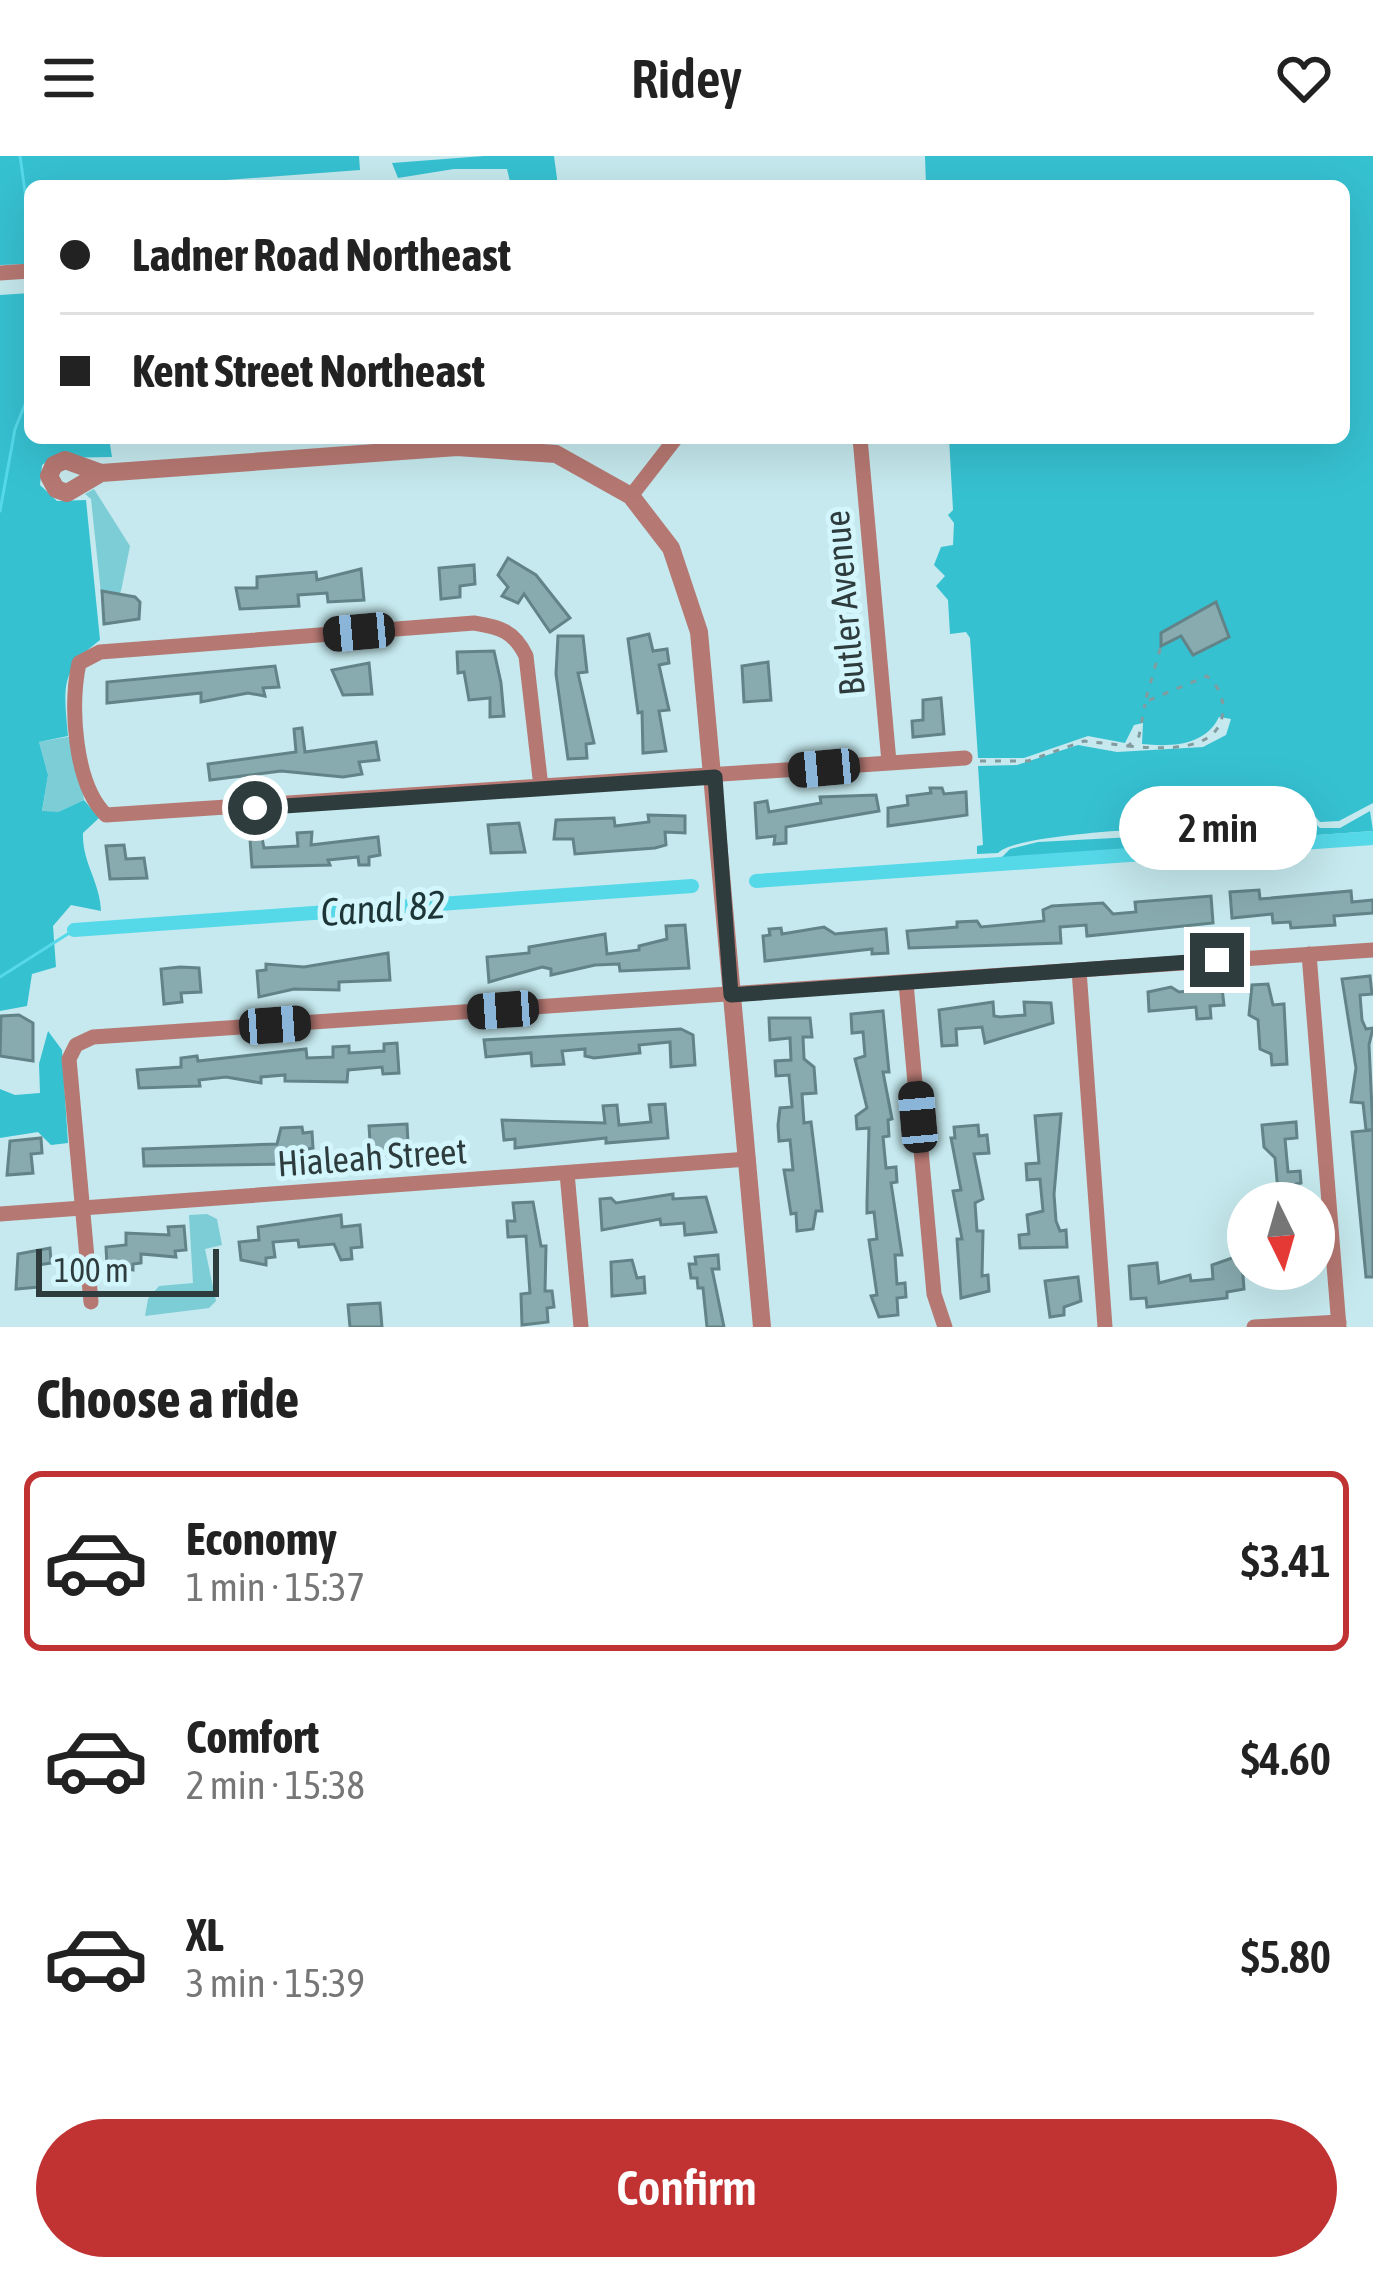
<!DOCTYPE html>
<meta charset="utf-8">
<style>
:root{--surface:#fff;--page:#f6f6f6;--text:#222;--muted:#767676;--line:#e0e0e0;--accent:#c13233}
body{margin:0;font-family:"Asap Condensed",sans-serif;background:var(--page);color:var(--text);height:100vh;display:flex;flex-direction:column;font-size:45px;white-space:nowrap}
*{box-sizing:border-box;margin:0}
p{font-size:39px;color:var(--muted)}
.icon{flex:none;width:66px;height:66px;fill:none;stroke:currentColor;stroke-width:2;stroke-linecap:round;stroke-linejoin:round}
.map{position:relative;height:1171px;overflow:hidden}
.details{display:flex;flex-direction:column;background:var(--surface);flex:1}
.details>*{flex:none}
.banner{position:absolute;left:24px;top:24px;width:1326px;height:264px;border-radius:18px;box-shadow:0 12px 48px #0002;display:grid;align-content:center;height:264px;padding:0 36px;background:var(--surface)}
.needle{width:78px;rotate:175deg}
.controls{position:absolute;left:1227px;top:1026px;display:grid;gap:24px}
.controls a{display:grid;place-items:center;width:108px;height:108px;border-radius:50%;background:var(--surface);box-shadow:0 12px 48px #0002;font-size:60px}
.scale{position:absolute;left:36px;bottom:30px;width:183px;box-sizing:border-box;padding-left:12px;border:6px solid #2e3c3e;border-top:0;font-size:33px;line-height:42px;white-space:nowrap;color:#2e3c3e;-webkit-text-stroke:9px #d2f6fb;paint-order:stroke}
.end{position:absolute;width:54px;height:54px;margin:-27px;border:15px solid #2e3c3e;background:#fff;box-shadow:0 0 0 6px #fff}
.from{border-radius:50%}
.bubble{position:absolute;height:84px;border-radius:42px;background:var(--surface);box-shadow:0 12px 48px #0002;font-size:39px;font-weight:600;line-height:84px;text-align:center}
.car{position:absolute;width:36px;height:72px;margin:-36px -18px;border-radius:15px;box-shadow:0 0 9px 3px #0007;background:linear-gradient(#222 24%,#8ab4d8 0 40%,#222 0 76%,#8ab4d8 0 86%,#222 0)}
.banner b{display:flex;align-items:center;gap:42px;height:114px;font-size:45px}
.banner b+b{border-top:3px solid var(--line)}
.banner i{width:30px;height:30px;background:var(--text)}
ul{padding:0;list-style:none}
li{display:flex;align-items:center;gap:36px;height:180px;margin:0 24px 18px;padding:0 12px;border:6px solid transparent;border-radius:18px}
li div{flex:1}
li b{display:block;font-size:45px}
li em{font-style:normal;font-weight:600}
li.active{border-color:var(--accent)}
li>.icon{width:108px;height:108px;stroke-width:1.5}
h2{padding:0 36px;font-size:54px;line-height:144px}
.action{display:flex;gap:24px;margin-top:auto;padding:24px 36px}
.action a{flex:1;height:138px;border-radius:72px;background:var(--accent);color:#fff;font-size:48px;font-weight:600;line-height:138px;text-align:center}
header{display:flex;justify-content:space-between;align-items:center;height:156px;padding:0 36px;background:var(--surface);font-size:54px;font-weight:600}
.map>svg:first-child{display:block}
.green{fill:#7dcdd7}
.forest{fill:#36c1d1}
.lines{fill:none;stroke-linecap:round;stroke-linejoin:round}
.stream{stroke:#55d9e9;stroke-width:3}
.canal{stroke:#55d9e9;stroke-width:14}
.building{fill:#88abaf;stroke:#628488;stroke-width:3}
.path{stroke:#819b9e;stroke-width:3;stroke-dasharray:6 9;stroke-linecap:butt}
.minor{stroke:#b67872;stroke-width:15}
.tertiary{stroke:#b67872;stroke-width:18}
.route{stroke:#2e3c3e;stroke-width:15}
.labels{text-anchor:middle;stroke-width:10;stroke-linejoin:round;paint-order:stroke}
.street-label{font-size:36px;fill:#2e3c3e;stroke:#d2f6fb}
.water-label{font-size:39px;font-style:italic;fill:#1e3538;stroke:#d2f6fb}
</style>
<header><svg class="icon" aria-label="menu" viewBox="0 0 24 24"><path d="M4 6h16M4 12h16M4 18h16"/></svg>Ridey<svg class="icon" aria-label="heart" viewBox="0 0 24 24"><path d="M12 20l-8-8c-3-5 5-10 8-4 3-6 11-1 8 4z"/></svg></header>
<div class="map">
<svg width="1373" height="1171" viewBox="0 0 1373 1171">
<rect width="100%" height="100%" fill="#c5e9ee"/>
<!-- green -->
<g class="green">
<polygon points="94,333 130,390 121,435 104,466 91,343 85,338"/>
<polygon points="73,580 84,644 58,656 42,656 48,619 39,586"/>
<polygon points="207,1058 217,1063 222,1089 205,1093 216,1145 209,1152 145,1160 148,1143 159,1130 193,1127 189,1059"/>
</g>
<!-- forest -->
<g class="forest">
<polygon points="0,0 359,0 360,14 148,30 30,30 30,108 0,109"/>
<polygon points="484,0 554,0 558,30 511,30 507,13 454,13 398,22 392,7"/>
<path d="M925,0H1373V647L1339,665L1320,666L1313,658L1302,666C1252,669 1023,672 998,697L977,698V690L983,689L978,610L1017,609L1078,589L1117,596L1203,591L1226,579L1231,563L1219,561C1205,590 1171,591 1142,588L1143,567L1134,569L1125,587L1088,580L1024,602H978L970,482L966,476L950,478L948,444L936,430L945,420L934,409L941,391L953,389L954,367L948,359L953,354L949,282H1344V30H926Z"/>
<path d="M30,137V282H109L112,301L53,302L42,309L40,329L57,345L86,344L100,484C59,515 64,532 68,580L39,586L48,619L42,655L58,656L84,644L99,662L83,677C82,707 100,725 101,755L71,749L53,770L56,811L32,818L27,850L0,855V139Z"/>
<polygon points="1370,655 1373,675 1001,702 1010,693 1038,686 1303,672 1311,664 1320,672 1340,672"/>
<polygon points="48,875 62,894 68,987 51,989 38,976 0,982 0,933 15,939 40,937 39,908"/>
</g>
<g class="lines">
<!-- stream -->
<g class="stream">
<polyline points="20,0 30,71"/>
<polyline points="0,355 15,273 30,236"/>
<polyline points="0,821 74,774"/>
</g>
<!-- canal -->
<g class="canal">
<polyline points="756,725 1373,682"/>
<polyline points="74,774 692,730"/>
</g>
</g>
<!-- building -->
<g class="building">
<polygon points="508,402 536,419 570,462 550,476 524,438 518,447 502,440 508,431 498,419"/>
<polygon points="474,409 475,428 460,430 460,441 441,443 439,412"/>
<polygon points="361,413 364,444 328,446 327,437 298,439 299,450 240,453 236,432 257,432 257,421 316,416 317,424"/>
<polygon points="102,435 135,441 140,446 139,463 104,468"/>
<polygon points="1216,446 1229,481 1193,499 1181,480 1161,490 1161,477"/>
<polygon points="649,478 653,495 667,493 669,507 659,509 669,554 659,555 666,595 643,597 642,556 638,557 628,483"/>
<polygon points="558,480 583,480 587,516 578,517 594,587 586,588 587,602 568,603 556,518"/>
<polygon points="494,495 501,527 504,560 490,561 490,542 469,544 464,516 458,517 457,496"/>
<polygon points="768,506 771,544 744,546 742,510"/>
<polygon points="369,507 372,538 343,539 332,514"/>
<polygon points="275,510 279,531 263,532 265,540 248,537 201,546 201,537 107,547 107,526"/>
<polygon points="941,542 944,578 913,581 912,565 923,564 923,544"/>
<polygon points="302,572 305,596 376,586 379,604 359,606 362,618 343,621 281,615 210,624 208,608 296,596 294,573"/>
<polygon points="930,632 942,632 944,638 966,636 967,659 888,670 888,652 908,649 907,640 931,637"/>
<polygon points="876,639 879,655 786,671 786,687 774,688 775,680 757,682 755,647 767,645 769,656 821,647 820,641"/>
<polygon points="648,659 685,660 685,677 665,676 666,689 655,692 575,698 573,683 554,683 556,664 614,662 615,670 649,666"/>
<polygon points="519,667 525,696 491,697 488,669"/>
<polygon points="312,676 311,689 378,681 380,699 369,701 369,709 359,709 358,701 328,704 330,709 252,711 250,683 262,682 264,692 298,690 297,677"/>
<polygon points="124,689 126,703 144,702 147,722 110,723 106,690"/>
<polygon points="1259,734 1260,743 1351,735 1352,746 1373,744 1373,757 1334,760 1335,769 1291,772 1290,766 1273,767 1272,758 1232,762 1230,736"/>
<polygon points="1211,740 1213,767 1087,780 1086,769 1060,771 1061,787 909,792 907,775 957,771 957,766 977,765 981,771 1044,765 1043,754 1052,750 1103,747 1113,758 1136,756 1135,746"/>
<polygon points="685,769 689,812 620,815 619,808 595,809 551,819 551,813 542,811 489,826 487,801 529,797 529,791 605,778 607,798 639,794 639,790 667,783 666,770"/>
<polygon points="824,771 835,778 886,773 888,797 872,798 872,793 765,805 763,780 770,779 769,773 781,772 782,778"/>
<polygon points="388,797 390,824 339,826 339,834 294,833 259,841 257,815 266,814 266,808 304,811"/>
<polygon points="180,811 199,812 201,836 181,837 182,846 164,848 161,813"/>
<polygon points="1370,820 1372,838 1360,839 1362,864 1366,873 1373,872 1369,889 1373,974 1366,974 1363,947 1351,946 1356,912 1342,823"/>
<polygon points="1268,828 1273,849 1284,848 1287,908 1272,909 1271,898 1260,893 1258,864 1249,859 1252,829"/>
<polygon points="1171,831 1179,836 1222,832 1224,849 1210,850 1211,862 1197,863 1196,851 1149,855 1148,836"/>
<polygon points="993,846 994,860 1000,861 1025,859 1024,846 1051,847 1053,867 985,887 982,871 956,873 957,889 942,890 939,854"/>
<polygon points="883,855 889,916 883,916 892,963 888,964 889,980 883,981 886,1012 896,1011 897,1026 891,1027 902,1099 895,1099 897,1128 905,1127 906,1141 897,1142 898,1159 879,1161 871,1140 877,1139 869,1084 877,1083 874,1056 867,1057 867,1046 869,972 857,973 856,960 867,952 855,903 865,900 863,876 852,877 851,858"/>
<polygon points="19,859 33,867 33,905 0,900 1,860"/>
<polygon points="769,862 810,862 812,881 803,881 804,903 814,911 816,937 802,938 804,967 811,966 822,1055 816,1055 813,1073 797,1075 796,1057 791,1058 784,1014 793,1014 790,984 779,985 778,969 780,952 792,951 789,919 776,920 775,905 791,904 790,882 770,884"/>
<polygon points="681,873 693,879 695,909 671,911 670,886 639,889 640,897 594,902 585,900 585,893 562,895 564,908 532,910 531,897 486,901 484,884"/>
<polygon points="397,887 399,917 383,918 382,911 348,914 347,926 285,925 285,919 261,921 261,927 226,921 199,924 200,930 139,932 137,914 181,911 181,902 197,900 198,905 306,893 307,902 333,901 333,891 349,890 349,897 384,895 384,888"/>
<polygon points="665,948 668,982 606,987 606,982 515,992 515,983 504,984 502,964 605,967 603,950 617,949 619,969 651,966 649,949"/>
<polygon points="1061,958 1054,1038 1056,1065 1060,1075 1066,1074 1067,1091 1020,1092 1019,1079 1029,1078 1027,1059 1043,1055 1040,1023 1027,1024 1026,1008 1039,1007 1035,960"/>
<polygon points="1296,966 1297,982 1285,983 1288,1016 1300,1015 1301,1027 1296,1028 1296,1046 1279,1047 1275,1002 1264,991 1262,969"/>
<polygon points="407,968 408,987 388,988 389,999 371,1000 369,970"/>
<polygon points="978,969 979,980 987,979 989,997 974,998 983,1043 975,1047 977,1075 983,1075 982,1120 988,1119 989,1135 961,1142 957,1083 962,1083 953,1035 961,1034 951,982 955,982 954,971"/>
<polygon points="302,971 303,977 312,976 313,992 292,996 293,1008 144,1010 143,993 277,988 281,972"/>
<polygon points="1373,974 1373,1121 1366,1121 1352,976"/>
<polygon points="41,982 42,997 31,998 33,1017 7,1019 10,985"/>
<polygon points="673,1038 673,1043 706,1041 716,1076 685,1079 684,1067 661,1069 660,1063 602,1074 600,1043 611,1042 616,1047"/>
<polygon points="533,1046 541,1090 546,1090 545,1135 552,1135 554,1151 547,1152 548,1166 522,1169 521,1138 530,1137 526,1080 508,1081 507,1065 515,1065 513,1047"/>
<polygon points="341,1059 342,1071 360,1069 362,1091 351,1092 352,1103 341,1104 334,1088 299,1091 298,1084 273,1086 275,1101 266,1102 266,1109 241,1104 239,1086 259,1084 258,1071"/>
<polygon points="184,1070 186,1094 175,1095 176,1101 141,1098 141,1107 133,1108 133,1114 107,1109 106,1091 126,1089 126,1077 169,1079 168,1071"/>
<polygon points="50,1092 51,1107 38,1109 40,1131 16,1133 18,1098"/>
<polygon points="718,1099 719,1113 712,1113 724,1171 707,1171 703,1132 698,1132 697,1122 691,1122 689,1108 696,1108 695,1101"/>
<polygon points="1235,1101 1242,1106 1244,1133 1227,1136 1227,1142 1147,1151 1146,1142 1131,1143 1129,1110 1157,1107 1159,1127 1190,1119 1191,1125 1213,1123 1212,1109"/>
<polygon points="632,1104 637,1122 644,1121 645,1137 612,1140 611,1106"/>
<polygon points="1078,1121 1081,1145 1064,1151 1064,1159 1050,1161 1045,1125"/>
<polygon points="380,1147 382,1171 350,1171 348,1149"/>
</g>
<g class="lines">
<!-- path -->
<g class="path">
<path d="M1128,590C1160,593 1222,598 1223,553C1223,539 1217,529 1207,520L1145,546L1161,490"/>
<polyline points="980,605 1028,605 1084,585 1128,590 1139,580 1145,548"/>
</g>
<!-- minor -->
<g class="minor">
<polyline points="0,117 30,115"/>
<polyline points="860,282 889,606"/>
<polyline points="631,340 676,282"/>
<path d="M541,631L526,500C514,475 500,471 474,467L100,496L79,507C70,550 74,628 106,659L965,602"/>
<polyline points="1309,798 1339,1171"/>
<polyline points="1079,814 1105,1171"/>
<polyline points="906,827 934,1138 945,1171"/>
<polyline points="567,1017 581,1171"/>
<polyline points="0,1058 748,1003"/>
<polyline points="91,1146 69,903 76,889 93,881 1373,794"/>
<polyline points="1254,1171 1339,1166"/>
</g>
<!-- tertiary -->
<polyline class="tertiary" points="101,317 67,337 56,333 49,320 54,309 65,304 101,317 457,291 556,298 631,340 671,392 699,476 762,1171"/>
</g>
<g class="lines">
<!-- route -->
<polyline class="route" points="255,652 715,621 731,839 1217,804"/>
</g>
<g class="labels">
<!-- street labels -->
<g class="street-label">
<text transform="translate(844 447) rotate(-95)" y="13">Butler Avenue</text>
<text transform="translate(372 1001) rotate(-4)" y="13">Hialeah Street</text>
</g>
<!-- water labels -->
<g class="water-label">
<text transform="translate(383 752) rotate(-4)" y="14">Canal 82</text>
</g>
</g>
</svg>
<div class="controls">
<a><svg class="needle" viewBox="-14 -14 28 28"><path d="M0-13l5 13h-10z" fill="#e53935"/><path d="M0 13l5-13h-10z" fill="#767676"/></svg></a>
</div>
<div class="scale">100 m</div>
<i class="end from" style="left:255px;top:652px"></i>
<i class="end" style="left:1217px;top:804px"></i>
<div class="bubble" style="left:1119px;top:630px;width:198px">2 min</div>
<i class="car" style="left:359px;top:476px;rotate:265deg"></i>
<i class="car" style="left:824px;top:612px;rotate:265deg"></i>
<i class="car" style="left:503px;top:854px;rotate:266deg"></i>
<i class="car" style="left:275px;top:869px;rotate:86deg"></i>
<i class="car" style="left:918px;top:961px;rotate:355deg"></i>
<div class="banner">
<b><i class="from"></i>Ladner Road Northeast</b>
<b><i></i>Kent Street Northeast</b>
</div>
</div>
<section class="details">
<h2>Choose a ride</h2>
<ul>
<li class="active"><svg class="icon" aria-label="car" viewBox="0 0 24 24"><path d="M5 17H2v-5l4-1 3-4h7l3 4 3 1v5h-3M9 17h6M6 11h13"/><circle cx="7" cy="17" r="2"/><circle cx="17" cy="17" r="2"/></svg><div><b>Economy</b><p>1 min · 15:37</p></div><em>$3.41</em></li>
<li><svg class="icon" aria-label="car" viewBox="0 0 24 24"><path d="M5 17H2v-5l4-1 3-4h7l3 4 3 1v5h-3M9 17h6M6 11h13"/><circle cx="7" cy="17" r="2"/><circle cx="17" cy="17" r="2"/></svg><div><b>Comfort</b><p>2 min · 15:38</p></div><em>$4.60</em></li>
<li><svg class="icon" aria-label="car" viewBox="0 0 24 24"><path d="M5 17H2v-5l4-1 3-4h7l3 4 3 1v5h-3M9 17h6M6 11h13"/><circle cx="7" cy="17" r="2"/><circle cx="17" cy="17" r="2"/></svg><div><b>XL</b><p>3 min · 15:39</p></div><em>$5.80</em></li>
</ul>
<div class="action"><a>Confirm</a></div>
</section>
